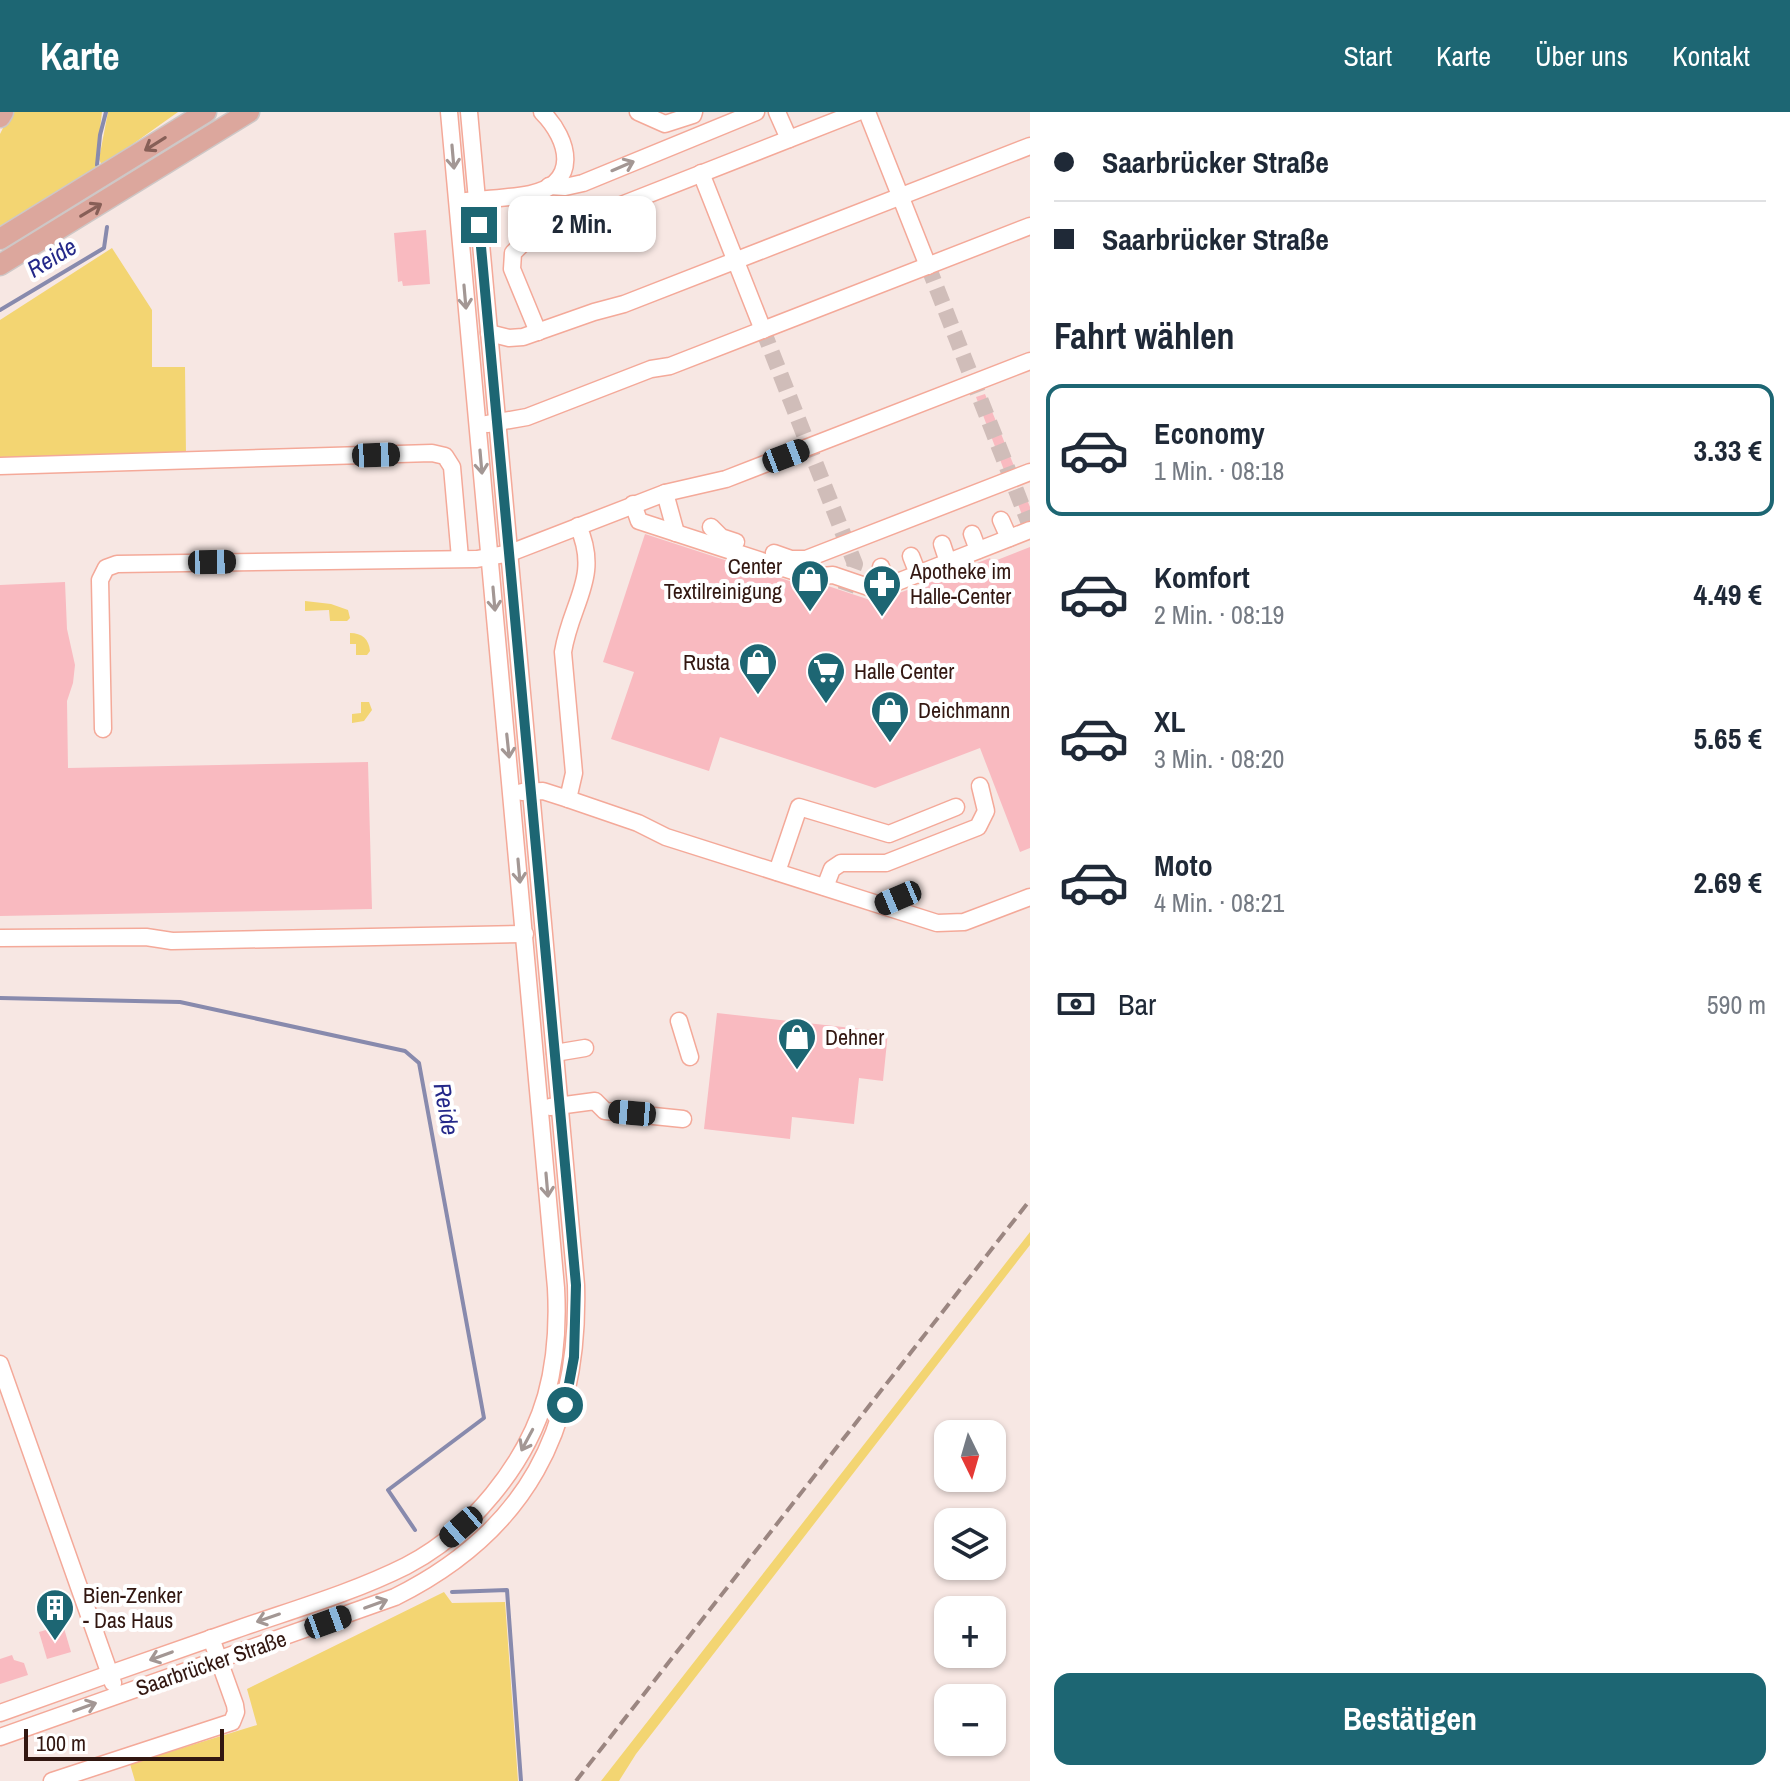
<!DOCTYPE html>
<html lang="de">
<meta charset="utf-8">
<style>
:root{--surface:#fff;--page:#f6f6f7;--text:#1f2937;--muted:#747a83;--line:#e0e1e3;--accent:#1d6673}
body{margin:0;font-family:"Archivo Narrow",sans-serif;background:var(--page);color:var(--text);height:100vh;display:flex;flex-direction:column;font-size:30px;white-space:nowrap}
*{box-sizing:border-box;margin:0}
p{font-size:26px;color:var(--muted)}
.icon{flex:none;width:44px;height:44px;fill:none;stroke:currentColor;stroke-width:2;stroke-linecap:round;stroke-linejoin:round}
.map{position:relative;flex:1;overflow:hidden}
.sheet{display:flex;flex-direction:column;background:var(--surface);width:760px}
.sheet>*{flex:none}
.guide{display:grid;align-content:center;height:176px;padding:0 24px;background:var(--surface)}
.needle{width:52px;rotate:175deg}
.controls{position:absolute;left:934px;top:1308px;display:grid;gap:16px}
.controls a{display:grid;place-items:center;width:72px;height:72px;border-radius:16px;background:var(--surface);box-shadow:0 2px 6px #0004;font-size:40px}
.scale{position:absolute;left:24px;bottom:20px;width:200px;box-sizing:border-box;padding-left:8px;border:4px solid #321711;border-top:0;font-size:22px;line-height:28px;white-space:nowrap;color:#321711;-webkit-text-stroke:6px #fff;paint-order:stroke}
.end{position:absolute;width:36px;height:36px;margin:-18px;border:10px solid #1d6673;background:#fff;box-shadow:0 0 0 4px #fff}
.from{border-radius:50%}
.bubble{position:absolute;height:56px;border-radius:16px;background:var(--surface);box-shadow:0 2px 6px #0004;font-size:26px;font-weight:700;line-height:56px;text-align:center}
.car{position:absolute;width:24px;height:48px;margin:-24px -12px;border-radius:10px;box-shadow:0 0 6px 2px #0007;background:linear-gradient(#222 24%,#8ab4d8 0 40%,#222 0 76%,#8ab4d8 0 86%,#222 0)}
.guide b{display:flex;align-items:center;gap:28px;height:76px;font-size:30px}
.guide b+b{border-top:2px solid var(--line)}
.guide i{width:20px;height:20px;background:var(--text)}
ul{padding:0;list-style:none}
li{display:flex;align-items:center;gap:24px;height:132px;margin:0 16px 12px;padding:0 8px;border:4px solid transparent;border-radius:16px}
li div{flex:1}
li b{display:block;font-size:30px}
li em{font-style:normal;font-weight:700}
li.current{border-color:var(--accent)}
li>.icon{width:72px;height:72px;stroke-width:1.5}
h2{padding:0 24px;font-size:36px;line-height:96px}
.pay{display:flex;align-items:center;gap:20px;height:88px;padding:0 24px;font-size:30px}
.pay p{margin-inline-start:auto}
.cta{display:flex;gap:16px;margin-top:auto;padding:16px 24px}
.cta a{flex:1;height:92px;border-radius:16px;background:var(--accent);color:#fff;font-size:32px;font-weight:700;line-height:92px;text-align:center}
header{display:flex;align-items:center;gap:48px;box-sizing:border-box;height:112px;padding:0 40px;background:var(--accent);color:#fff}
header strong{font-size:38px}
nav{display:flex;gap:44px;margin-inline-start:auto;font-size:28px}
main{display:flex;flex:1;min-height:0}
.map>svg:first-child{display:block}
.green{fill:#f3d572}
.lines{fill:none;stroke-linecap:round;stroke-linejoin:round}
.stream{stroke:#888aad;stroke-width:4}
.building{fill:#f9bac0}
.minor-tunnel{stroke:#d0bdb9;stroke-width:16;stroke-dasharray:16 8;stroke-linecap:butt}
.minor-casing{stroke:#f4a999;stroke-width:19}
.major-casing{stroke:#cec7c6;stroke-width:23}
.minor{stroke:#fff;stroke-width:16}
.major{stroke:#dca79d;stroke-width:20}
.rail{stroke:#9b8681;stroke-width:4;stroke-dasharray:12 6;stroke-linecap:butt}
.oneway{stroke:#875f57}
.oneway2{stroke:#a39794}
.route{stroke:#1d6673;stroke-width:10}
.labels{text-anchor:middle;stroke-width:8;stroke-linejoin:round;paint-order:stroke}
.poi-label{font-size:22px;fill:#321711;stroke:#fff;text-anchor:start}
.street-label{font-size:22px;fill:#321711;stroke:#fff}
.water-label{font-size:24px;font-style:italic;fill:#242889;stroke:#fff}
</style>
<header>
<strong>Karte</strong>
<nav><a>Start</a><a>Karte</a><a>Über uns</a><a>Kontakt</a></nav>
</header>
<main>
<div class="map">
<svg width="1030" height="1669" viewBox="0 0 1030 1669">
<rect width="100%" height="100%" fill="#f7e7e3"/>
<!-- green -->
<g class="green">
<polygon points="11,0 102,0 95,59 0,119 0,22"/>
<polygon points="108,0 178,0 102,54 99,47"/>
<polygon points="112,136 152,198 152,255 185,255 186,343 0,349 0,208"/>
<polygon points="305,489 331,492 348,498 350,506 347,509 330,509 329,498 305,499"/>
<path d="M350,521C362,521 369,527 370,539L367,543H356V532H350Z"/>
<polygon points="361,590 369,590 372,598 364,609 352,611 352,602 361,601"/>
<polygon points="1030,1120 1030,1133 636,1642 619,1669 601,1669"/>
<polygon points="444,1480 452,1491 505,1490 518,1669 135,1669 130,1652 257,1613 247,1577"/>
</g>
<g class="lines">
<!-- stream -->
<g class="stream">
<polyline points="97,53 100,23 106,0"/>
<polyline points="0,198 104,136 107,115"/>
<polyline points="0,886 180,890 405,939 419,951 484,1306 388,1378 415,1418"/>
<polyline points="452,1480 507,1478 521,1669"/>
</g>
</g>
<!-- building -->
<g class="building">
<polygon points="426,118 430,172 403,174 402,169 398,170 394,121"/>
<polygon points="985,282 1014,354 1004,358 976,285"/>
<polygon points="1022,375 1030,395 1030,407 1024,408 1013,379"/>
<polygon points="645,422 808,475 828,474 876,490 990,446 992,450 1030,435 1030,736 1020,740 980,636 875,676 720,625 709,659 611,627 634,560 603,550"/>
<polygon points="65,470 67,517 75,553 73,571 67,589 68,656 368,650 372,797 0,804 0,473"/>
<polygon points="717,901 888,920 883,969 859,966 854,1012 792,1005 790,1027 704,1017"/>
<polygon points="63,1513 71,1540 47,1547 39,1520"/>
<polygon points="12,1543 14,1548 24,1551 28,1563 0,1572 0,1547"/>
</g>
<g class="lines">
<!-- minor-tunnel -->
<g class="minor-tunnel">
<polyline points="928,154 1030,414"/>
<polyline points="763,218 855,452 845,480"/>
</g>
<defs>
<g id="minor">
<polyline points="638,0 665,12 693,3 694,0"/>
<polyline points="777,0 789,27"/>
<polyline points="867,0 928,154"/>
<polyline points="701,61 763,218"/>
<polyline points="549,74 565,75 583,71 756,0"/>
<path d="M466,89C487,87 509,86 530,82C580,72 570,28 542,0"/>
<polyline points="538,220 512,157 513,141 522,132 858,0"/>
<polyline points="489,221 509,226 523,225 594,200 624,192 1030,34"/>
<polyline points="487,312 527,305 651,257 670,254 1030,114"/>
<polyline points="0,354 432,341 445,344 452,355 460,446"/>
<polyline points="665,381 676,421"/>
<polyline points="633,392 639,409 811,465 833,463 877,478 1030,418"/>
<polyline points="1001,408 1009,426"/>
<polyline points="711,415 721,425 736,430"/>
<polyline points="972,422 978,438"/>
<polyline points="942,432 948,450"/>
<polyline points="774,441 791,447 806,447 1030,360"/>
<polyline points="911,444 918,462"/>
<polyline points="881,455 887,474"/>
<polyline points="103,617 100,468 106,456 117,452 477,447 510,441 665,381 726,367 1030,249"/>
<path d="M522,680L543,679L568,687L574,661L563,540C571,490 601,465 578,414"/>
<polyline points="568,687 638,711 666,725 937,811 964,810 1030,785"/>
<polyline points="777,760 799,695 889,722 956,695"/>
<polyline points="825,775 832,757 841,751 886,751 978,715 986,699 980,674"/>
<polyline points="0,826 146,825 172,829 525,822"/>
<polyline points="679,909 690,945"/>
<polyline points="555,941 585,936"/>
<polyline points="550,995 595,989 605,999 683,1007"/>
<polyline points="0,1252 113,1571"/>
<path d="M0,1601C78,1573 157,1545 235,1518C292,1498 352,1481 406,1454C470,1421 526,1353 546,1284C556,1248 558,1213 556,1176L449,0"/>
<path d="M0,1625L395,1485C526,1420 580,1317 576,1173L469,0"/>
<polyline points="52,1669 232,1610 236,1600 235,1593 211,1526"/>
</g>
<g id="major">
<polyline points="0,5 3,0"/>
<polyline points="0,127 206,0"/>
<polyline points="0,153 249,0"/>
</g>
</defs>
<!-- minor casing -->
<use href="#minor" class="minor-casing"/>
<!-- major casing -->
<use href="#major" class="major-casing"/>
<!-- minor -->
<use href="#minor" class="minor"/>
<!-- major -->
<use href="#major" class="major"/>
<!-- rail -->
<polyline class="rail" points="576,1669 1030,1088"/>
</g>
<!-- one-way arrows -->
<defs><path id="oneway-shaft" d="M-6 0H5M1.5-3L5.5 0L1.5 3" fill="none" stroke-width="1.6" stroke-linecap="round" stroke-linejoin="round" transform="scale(2)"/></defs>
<g class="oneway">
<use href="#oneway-shaft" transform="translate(155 32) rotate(148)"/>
<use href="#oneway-shaft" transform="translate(91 98) rotate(-31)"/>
</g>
<g class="oneway2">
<use href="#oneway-shaft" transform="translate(453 45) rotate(85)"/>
<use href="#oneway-shaft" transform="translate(623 54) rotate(-23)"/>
<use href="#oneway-shaft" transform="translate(465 185) rotate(85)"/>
<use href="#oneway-shaft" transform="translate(481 350) rotate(85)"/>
<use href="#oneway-shaft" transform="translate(494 487) rotate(85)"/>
<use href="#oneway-shaft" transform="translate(508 634) rotate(84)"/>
<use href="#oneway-shaft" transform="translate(519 759) rotate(85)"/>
<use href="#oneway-shaft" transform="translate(547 1073) rotate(85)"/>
<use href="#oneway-shaft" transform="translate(527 1328) rotate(118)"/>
<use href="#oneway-shaft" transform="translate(376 1492) rotate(-20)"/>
<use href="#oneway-shaft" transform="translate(268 1506) rotate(161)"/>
<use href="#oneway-shaft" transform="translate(161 1544) rotate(160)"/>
<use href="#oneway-shaft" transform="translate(85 1595) rotate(-20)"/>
</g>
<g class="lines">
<!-- route -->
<polyline class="route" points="479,113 576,1173 574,1245 565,1293"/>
</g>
<!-- icons -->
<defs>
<symbol id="shop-pin" viewBox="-11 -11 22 30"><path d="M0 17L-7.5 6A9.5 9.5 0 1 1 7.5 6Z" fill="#1d6673" stroke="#fff"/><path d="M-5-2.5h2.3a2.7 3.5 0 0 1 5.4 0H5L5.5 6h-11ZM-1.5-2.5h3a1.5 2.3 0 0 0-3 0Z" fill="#fff"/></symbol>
<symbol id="pharmacy-pin" viewBox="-11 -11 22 30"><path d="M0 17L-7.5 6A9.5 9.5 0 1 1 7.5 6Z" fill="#1d6673" stroke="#fff"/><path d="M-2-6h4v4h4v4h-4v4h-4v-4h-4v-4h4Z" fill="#fff"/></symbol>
<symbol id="supermarket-pin" viewBox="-11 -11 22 30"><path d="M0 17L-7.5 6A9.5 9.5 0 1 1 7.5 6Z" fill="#1d6673" stroke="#fff"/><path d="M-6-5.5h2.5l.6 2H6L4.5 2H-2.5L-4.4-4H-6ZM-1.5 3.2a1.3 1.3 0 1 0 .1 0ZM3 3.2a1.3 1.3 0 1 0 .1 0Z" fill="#fff"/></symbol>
<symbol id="building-pin" viewBox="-11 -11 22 30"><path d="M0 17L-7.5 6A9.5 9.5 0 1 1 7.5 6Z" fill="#1d6673" stroke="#fff"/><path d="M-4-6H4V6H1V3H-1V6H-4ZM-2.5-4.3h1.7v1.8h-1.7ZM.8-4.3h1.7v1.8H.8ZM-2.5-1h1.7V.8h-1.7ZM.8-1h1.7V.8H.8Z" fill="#fff"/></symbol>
</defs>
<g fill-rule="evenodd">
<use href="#shop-pin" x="788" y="445" width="44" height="60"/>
<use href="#pharmacy-pin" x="860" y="450" width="44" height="60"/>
<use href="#shop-pin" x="736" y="528" width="44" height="60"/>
<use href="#supermarket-pin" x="804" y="537" width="44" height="60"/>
<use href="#shop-pin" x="868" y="576" width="44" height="60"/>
<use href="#shop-pin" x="775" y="903" width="44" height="60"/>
<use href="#building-pin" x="33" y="1474" width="44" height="60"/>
</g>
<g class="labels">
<!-- poi labels -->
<g class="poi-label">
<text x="782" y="462" text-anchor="end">Center<tspan x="782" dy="25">Textilreinigung</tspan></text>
<text x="910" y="467">Apotheke im<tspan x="910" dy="25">Halle-Center</tspan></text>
<text x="730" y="558" text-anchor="end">Rusta</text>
<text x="854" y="567">Halle Center</text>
<text x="918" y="606">Deichmann</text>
<text x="825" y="933">Dehner</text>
<text x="83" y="1491">Bien-Zenker<tspan x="83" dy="25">- Das Haus</tspan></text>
</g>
<!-- street labels -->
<g class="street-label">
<text transform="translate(211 1551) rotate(-19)" y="8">Saarbrücker Straße</text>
</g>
<!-- water labels -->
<g class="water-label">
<text transform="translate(52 146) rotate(-31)" y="8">Reide</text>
<text transform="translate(446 997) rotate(80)" y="8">Reide</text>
</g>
</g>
</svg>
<div class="controls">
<a><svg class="needle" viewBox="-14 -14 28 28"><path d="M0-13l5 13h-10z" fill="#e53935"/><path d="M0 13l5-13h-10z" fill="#747a83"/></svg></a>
<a><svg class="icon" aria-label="layers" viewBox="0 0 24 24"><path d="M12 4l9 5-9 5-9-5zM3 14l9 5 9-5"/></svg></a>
<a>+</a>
<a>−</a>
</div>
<div class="scale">100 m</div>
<i class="end from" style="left:565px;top:1293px"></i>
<i class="end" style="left:479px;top:113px"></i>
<div class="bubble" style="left:508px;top:84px;width:148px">2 Min.</div>
<i class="car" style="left:376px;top:343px;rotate:88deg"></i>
<i class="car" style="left:786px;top:344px;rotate:69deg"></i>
<i class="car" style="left:212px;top:450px;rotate:89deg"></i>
<i class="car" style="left:898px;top:786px;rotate:247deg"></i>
<i class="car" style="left:632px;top:1001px;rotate:275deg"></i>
<i class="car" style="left:461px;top:1415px;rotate:229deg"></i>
<i class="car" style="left:328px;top:1510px;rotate:70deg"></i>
</div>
<section class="sheet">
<div class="guide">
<b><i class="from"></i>Saarbrücker Straße</b>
<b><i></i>Saarbrücker Straße</b>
</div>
<h2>Fahrt wählen</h2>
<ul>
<li class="current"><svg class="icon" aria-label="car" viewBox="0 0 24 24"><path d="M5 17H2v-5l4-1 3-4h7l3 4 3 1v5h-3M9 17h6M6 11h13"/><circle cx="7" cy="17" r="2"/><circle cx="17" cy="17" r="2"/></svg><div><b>Economy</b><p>1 Min. · 08:18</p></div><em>3.33 €</em></li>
<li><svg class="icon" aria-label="car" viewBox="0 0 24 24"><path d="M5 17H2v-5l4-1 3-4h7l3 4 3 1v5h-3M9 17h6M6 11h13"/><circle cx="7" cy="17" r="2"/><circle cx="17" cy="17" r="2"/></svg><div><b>Komfort</b><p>2 Min. · 08:19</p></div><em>4.49 €</em></li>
<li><svg class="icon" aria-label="car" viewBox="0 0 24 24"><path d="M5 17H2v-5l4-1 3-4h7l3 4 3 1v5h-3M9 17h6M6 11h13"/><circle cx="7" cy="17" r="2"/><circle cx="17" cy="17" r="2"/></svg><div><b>XL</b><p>3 Min. · 08:20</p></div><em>5.65 €</em></li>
<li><svg class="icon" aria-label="car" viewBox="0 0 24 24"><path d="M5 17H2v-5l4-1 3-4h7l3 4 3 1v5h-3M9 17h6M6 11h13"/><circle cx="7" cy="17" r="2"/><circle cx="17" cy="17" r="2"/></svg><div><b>Moto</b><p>4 Min. · 08:21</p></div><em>2.69 €</em></li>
</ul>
<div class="pay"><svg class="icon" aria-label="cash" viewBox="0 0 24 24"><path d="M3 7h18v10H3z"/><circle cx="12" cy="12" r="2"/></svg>Bar<p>590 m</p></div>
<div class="cta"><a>Bestätigen</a></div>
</section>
</main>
